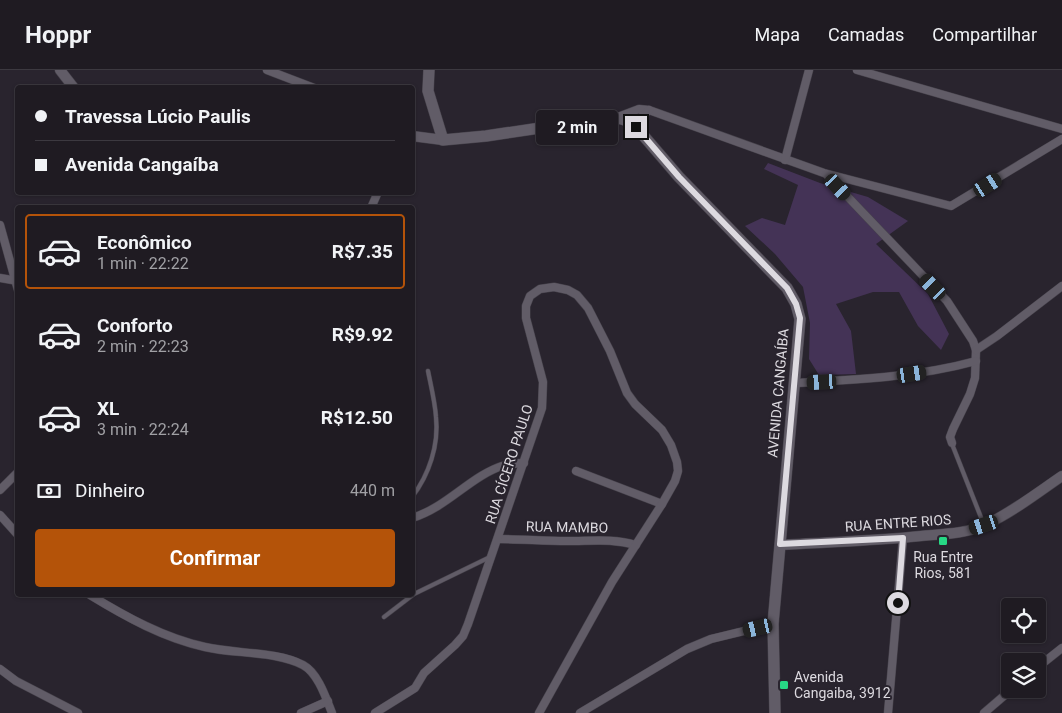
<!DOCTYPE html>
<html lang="pt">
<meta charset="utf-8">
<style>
:root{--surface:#1f1b22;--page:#2c282f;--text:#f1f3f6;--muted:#a1a1a5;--line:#3c3940;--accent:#b45309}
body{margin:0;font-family:Roboto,sans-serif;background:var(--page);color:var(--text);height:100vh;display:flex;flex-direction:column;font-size:19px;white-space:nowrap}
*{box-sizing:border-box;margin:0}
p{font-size:16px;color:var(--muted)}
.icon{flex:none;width:28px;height:28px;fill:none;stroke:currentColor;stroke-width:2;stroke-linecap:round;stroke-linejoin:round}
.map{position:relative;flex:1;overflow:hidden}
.details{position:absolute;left:15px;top:135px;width:400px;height:392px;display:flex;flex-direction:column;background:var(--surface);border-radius:5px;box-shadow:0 1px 4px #0004,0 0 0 1px var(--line)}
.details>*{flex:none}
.guide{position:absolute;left:15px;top:15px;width:400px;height:110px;border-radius:5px;box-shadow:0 1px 4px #0004,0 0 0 1px var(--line);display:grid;align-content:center;height:110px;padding:0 20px;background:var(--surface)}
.fabs{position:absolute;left:1001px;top:528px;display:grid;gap:10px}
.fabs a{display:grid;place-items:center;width:45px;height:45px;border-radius:5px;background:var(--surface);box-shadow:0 1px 4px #0004,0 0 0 1px var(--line);font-size:25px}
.end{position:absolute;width:22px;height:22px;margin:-11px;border:6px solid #dddae0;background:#111;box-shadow:0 0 0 2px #111}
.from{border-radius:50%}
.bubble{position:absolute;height:35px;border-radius:5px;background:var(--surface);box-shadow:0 1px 4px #0004,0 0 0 1px var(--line);font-size:16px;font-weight:700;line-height:35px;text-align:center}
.car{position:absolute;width:15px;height:30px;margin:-15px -8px;border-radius:6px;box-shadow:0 0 4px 1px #0007;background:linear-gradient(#222 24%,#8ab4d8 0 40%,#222 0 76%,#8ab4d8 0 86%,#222 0)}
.guide b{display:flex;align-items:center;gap:18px;height:48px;font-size:19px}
.guide b+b{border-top:1px solid var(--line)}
.guide i{width:12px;height:12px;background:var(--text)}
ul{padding:9px 0 0;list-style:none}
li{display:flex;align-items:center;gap:15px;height:75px;margin:0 10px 8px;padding:0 10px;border:2px solid transparent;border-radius:5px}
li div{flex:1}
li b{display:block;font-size:19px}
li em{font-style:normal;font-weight:700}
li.selected{border-color:var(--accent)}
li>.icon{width:45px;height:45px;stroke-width:1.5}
.pay{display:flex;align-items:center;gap:12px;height:55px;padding:0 20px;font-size:19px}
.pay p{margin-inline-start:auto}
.primary-button{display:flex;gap:10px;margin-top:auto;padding:10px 20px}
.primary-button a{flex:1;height:58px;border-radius:5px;background:var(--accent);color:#fff;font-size:20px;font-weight:700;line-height:58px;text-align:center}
header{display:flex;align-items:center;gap:30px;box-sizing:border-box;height:70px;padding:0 25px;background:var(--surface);border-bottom:1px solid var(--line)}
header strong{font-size:24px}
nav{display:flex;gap:28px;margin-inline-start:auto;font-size:18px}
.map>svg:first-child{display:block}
.green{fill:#443356}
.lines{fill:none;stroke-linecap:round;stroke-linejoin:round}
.service-casing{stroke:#46424b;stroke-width:5}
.minor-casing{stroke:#46424b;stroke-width:9}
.tertiary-casing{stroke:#46424b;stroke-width:11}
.secondary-casing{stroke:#46424b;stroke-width:12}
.service{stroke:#615c67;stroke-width:4}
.minor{stroke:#615c67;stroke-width:8}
.tertiary{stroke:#615c67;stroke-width:10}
.secondary{stroke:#615c67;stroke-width:11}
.route{stroke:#dddae0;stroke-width:6}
.poi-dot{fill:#27d885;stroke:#29242e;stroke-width:2}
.labels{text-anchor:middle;stroke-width:4;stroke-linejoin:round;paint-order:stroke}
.street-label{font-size:14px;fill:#dddae0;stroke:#29242e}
.poi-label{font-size:14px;fill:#dddae0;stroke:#29242e}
</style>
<header>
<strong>Hoppr</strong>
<nav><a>Mapa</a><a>Camadas</a><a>Compartilhar</a></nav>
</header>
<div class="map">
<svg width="1062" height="643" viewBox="0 0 1062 643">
<rect width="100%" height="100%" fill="#29242e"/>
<!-- green -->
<polygon class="green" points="768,93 820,113 868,127 908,151 876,174 928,224 949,264 941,280 918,256 899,222 873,222 836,234 851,261 856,304 819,305 809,289 810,253 803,217 775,184 745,156 762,148 785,155 798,115 764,99"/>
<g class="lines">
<defs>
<g id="service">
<polyline points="952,374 984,455"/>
<path d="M412,427C429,405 439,375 436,347C435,332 431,316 428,301"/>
<polyline points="384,547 414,524 490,487"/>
</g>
<g id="minor">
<polyline points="267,0 314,18"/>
<polyline points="857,0 1062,59"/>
<polyline points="618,47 639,39 649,40 824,103 951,136 1062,69"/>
<polyline points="636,57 640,48 649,40"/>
<polyline points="785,90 809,0"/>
<polyline points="826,104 947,231 973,271 976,280 975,308 970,324 953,359 950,367 952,373"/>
<polyline points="371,138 378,122"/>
<polyline points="0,155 18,220"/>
<polyline points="0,208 18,211"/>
<polyline points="976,280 997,266 1062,216"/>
<path d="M795,313C855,310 918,307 976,291"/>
<polyline points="576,401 662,434"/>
<polyline points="0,420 18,402"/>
<polyline points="0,445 18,465"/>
<path d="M412,448C448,437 471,405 505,395C511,394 518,393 524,393"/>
<path d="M498,469C521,469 544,471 567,471C592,471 612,468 636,475"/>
<path d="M90,525C126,547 164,568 205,577C234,584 277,581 303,595C318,603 326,628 332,643"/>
<polyline points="1038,597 1062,578"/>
<polyline points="0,599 16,611 78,643"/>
<polyline points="301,643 328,631"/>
<polyline points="375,643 415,618 424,603 455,575 463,566 468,554 542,338 543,312 526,248 526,236 530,226 540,219 554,217 568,220 577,225 588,238 610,281 627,323 635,334 662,360 671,375 677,392 678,401 675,411 662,434 612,512 539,643"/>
<polyline points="580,643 687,579 711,569 773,554"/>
<polyline points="888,643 903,468"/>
<polyline points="984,643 1012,619"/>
</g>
<g id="tertiary">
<polyline points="60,0 74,18"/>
<polyline points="412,66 443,70"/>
<path d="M780,475C827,472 874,471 921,466C943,464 965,464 985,455C1013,442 1037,423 1062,406"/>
</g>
<path id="secondary" d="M429,0L428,21L443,70L486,66L607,48C619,47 626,49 636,57L679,107L787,218L796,234L800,249L773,554L775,643"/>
</defs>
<!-- service casing -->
<use href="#service" class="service-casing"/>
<!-- minor casing -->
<use href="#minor" class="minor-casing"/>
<!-- tertiary casing -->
<use href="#tertiary" class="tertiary-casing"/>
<!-- secondary casing -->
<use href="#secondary" class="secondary-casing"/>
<!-- service -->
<use href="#service" class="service"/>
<!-- minor -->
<use href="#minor" class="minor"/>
<!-- tertiary -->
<use href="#tertiary" class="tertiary"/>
<!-- secondary -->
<use href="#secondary" class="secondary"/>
</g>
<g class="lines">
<!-- route -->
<polyline class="route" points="636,57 679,107 787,218 796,234 800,248 780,474 903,468 898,533"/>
</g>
<!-- markers -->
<g class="poi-dot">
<rect x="938" y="466" width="10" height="10" rx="2.5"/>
<rect x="779" y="610" width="10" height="10" rx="2.5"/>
</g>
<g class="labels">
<!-- street labels -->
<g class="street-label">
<text transform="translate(778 323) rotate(-85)" y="5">AVENIDA CANGAÍBA</text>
<text transform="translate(509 394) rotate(-72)" y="5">RUA CÍCERO PAULO</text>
<text transform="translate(898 453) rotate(-4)" y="5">RUA ENTRE RIOS</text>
<text transform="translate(567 457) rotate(1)" y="5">RUA MAMBO</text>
</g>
<!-- poi labels -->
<g class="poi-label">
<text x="943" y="492">Rua Entre<tspan x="943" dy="16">Rios, 581</tspan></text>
<text x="794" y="612" text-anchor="start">Avenida<tspan x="794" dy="16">Cangaiba, 3912</tspan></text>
</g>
</g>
</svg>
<div class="fabs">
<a><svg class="icon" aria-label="locate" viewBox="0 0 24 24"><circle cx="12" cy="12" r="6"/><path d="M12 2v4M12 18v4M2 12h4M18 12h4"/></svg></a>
<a><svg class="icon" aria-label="layers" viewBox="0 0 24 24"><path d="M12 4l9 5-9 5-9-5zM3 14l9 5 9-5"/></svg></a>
</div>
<i class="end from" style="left:898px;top:533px"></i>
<i class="end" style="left:636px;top:57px"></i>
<div class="bubble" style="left:536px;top:40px;width:82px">2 min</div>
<i class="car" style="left:988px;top:115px;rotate:58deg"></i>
<i class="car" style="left:838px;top:117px;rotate:137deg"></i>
<i class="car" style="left:933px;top:217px;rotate:316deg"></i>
<i class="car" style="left:912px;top:304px;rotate:81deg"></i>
<i class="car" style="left:822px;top:312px;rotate:267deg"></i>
<i class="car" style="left:984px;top:455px;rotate:252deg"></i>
<i class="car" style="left:758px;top:558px;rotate:257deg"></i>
<div class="guide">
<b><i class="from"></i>Travessa Lúcio Paulis</b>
<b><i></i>Avenida Cangaíba</b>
</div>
<section class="details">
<ul>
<li class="selected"><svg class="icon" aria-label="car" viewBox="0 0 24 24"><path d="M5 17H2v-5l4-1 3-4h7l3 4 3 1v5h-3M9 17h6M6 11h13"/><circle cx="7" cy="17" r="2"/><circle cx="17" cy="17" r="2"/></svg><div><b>Econômico</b><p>1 min · 22:22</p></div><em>R$7.35</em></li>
<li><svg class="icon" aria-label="car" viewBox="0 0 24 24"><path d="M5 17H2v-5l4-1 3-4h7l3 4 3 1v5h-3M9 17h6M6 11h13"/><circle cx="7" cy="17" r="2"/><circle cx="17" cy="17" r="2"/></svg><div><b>Conforto</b><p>2 min · 22:23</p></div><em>R$9.92</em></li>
<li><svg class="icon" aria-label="car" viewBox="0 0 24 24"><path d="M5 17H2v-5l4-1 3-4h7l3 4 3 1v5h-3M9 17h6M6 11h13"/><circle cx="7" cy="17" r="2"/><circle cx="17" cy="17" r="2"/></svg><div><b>XL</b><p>3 min · 22:24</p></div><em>R$12.50</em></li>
</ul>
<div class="pay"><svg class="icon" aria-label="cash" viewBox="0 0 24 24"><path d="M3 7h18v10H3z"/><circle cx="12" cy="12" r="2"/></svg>Dinheiro<p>440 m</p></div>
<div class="primary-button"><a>Confirmar</a></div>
</section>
</div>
